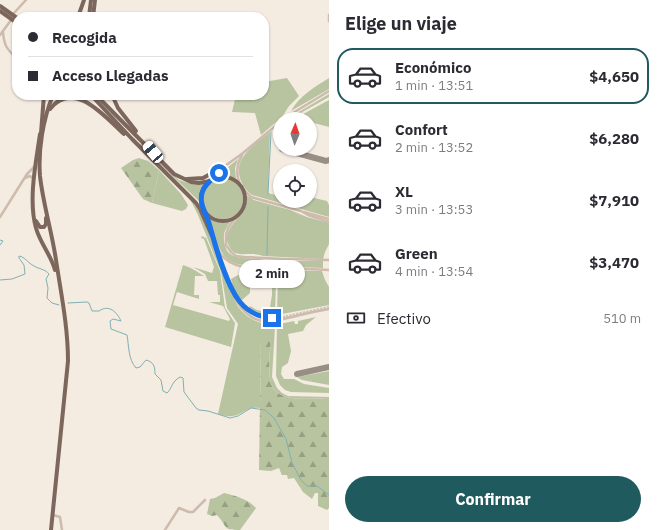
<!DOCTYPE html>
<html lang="es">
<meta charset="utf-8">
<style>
:root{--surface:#fff;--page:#f2f2f3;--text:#2b2b33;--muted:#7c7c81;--line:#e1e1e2;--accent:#1f5a5e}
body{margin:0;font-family:"IBM Plex Sans",sans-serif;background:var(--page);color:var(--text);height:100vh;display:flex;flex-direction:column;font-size:15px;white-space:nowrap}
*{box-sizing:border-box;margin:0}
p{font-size:13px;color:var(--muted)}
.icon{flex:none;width:22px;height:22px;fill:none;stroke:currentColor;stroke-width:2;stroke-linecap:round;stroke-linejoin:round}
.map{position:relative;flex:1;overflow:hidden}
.drawer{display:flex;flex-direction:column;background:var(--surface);width:328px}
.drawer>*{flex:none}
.top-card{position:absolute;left:12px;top:12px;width:257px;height:88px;border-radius:16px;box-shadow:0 1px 3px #0004;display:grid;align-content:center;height:88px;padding:0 16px;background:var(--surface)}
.needle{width:26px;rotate:2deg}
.controls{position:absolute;left:273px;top:112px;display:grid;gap:8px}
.controls a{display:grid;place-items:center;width:44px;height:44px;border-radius:50%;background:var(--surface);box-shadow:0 1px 3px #0004;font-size:20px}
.end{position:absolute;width:18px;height:18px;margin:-9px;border:5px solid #1a73e8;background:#fff;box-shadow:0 0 0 2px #fff}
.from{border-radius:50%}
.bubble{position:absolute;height:28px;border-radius:14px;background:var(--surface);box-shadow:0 1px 3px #0004;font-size:13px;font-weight:700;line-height:28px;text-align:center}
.car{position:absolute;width:12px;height:24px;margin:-12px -6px;border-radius:5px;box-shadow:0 0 3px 1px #0007;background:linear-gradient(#fff 24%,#345 0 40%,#fff 0 76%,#345 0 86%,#fff 0)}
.top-card b{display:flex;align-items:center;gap:14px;height:38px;font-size:15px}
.top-card b+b{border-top:1px solid var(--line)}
.top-card i{width:10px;height:10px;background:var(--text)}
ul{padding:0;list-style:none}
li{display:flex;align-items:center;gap:12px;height:56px;margin:0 8px 6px;padding:0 8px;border:2px solid transparent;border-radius:16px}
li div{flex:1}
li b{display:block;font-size:15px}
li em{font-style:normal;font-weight:700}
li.selected{border-color:var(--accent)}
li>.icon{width:36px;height:36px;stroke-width:1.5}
h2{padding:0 16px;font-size:18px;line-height:48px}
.pay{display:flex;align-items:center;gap:10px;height:44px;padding:0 16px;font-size:15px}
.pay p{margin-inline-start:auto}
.action{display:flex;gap:8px;margin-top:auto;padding:8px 16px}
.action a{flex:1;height:46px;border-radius:24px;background:var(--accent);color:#fff;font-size:16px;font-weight:700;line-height:46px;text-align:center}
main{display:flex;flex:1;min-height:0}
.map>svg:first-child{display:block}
.green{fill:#b8c4a0}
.forest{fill:url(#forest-firs)}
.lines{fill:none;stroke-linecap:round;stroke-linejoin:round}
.stream{stroke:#7fb0b2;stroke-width:1}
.taxiway{stroke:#988e86;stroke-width:6}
.minor-tunnel{stroke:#cfc6bd;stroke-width:2.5;stroke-dasharray:2.5 1;stroke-linecap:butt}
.minor{stroke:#cdbbac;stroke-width:2.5}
.primary{stroke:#7d675c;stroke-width:4}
.route{stroke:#1a73e8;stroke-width:5}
</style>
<main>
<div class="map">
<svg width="329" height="530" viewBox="0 0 329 530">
<defs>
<pattern id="forest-firs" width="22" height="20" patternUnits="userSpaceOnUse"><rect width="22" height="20" fill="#b8c4a0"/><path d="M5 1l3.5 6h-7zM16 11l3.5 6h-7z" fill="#97a083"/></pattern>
</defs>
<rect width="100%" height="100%" fill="#f4ebe1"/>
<!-- green -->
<g class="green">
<polygon points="287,78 299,96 289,106 282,117 261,135 255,113 232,112 236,95 264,95 264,82"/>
<path d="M329,78V89L291,111C298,97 316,86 329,78Z"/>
<polygon points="329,94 329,97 290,119 287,119"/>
<polygon points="329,100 329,127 310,122 310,119 294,119"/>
<path d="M270,132L268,193L275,195L276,197H280V201H310V197L327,201L329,205V217L252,195C238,185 234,166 246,153C252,145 262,139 270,132Z"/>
<polygon points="142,144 179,180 192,184 207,182 201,192 200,202 140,145"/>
<polygon points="238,159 235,168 236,179 228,176 217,176"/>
<polygon points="159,170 181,194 188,205 186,209 182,211 152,203"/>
<circle cx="223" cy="199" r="20"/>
<path d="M246,195L254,200L290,210L307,217L329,223V244L325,252L323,259L263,256C253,252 245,256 235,253C232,251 230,249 229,246C221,231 237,222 243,210C246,205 246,200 246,195Z"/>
<path d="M190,199L197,207L202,216L237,305C252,327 272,326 294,321L295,324H298V321L316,317L306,325L303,331L288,334L291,351L288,363L282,367L281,374L284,379H294L304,384L329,388V393L291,392L285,390L280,385L276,376L277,327H275L272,377L277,388L282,393L288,396L329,397V398C310,398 272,405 270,378C268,366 270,353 271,340L261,339L260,408C245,406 244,415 232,416C227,417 223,415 218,414L238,324L227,308L221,272L198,215Z"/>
<path d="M209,218L220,222L232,220C227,226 223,232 224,240C226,262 244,257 259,259C264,260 269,261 275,261L276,264C272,265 268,264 264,265C221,269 220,253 209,218Z"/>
<path d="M202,236L206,238L220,271L225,308L235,323L231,347L165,327L183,265C190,267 198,272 204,276H195L194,295H199V299L177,292L173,305L229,321L230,319L223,306L209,302H220V295H218L217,281H208L205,274L193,267L212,273L214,267L204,239L201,238Z"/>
<polygon points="297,261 323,261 323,268 297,267 289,266 289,262"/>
<polygon points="280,270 322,271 325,280 329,287 329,305 277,315 278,271"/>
<polygon points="238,275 250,276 250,293 242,300 240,299 234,290 231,279"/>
<polygon points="272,278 276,278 275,316 260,313 249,308 250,306 257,310 269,313 272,295"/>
<polygon points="329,371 329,385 302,380 297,377"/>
</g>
<!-- forest -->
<g class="forest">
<polygon points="139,158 148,161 159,170 152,203 143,199 121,168 133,160"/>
<path d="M264,337L271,340C270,353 268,366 270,378C272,405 310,398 329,398V508L327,510L318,506V493H315L312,499L303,492L294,478L288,479L287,475H282L279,468L271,471L259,470L261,339Z"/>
<path d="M224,493C236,496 246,498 256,508L240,530C222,530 228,527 217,515L212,516L207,514L210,499L215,498Z"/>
</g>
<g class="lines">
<!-- stream -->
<g class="stream">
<polyline points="268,194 271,132"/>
<polyline points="0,240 3,241 0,245"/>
<polyline points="267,255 268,207"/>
<path d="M0,280L12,279L25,274L24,265L19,258V256C25,257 28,263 34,266C39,269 45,269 49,274L46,279L48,288L47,298L52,303L59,305"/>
<path d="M68,303L87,302L89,303L92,311H99C109,304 117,312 121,321L113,319L110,321L111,329L127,335C129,346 128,359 136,368L140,367L146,360C154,362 155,367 155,374L161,380L163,391L167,393C172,389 171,382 180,377L183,378L184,392L196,408L199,410L208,411L230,418L238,416L251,408L265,410L274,418L286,439L292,463L301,480L307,486H317L329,495"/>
</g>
<!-- taxiway -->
<g class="taxiway">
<polyline points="282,149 326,161 329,160"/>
<polyline points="297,374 329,367"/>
</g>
<!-- minor-tunnel -->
<polyline class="minor-tunnel" points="279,318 329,307"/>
<!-- minor -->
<g class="minor">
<polyline points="14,13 26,0"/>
<polyline points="329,15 329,21"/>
<path d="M3,32C4,46 7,49 17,59"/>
<polyline points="0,35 11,20"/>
<polyline points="283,119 329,91"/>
<polyline points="25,178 30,176 34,179"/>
<polyline points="213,179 225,166 243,153 280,122"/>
<path d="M240,185C236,175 236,165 242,155"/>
<polyline points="243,189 251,197 301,211 308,215 329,222"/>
<polyline points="204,210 210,228"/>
<polyline points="304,212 329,219"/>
<polyline points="238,214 228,228 226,235 226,245 231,252 236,256 244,257 285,259"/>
<polyline points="0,217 27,174 35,166"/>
<path d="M212,235L237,302C253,326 267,323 292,317C304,314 317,311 329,309"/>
<path d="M218,250C231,273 262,268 285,268"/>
<polyline points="287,259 329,260"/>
<polyline points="287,268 329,270"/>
<path d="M236,297C246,311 261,319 279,318"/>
<polyline points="53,515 60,517 62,530"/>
<polyline points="165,530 179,508 189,512 193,512 205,500"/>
</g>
<!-- primary -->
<g class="primary">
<polyline points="0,6 17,18"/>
<polyline points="0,11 17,23"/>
<polyline points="78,17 84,0"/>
<polyline points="89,17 91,0"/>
<polyline points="93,17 95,0"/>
<polyline points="64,95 67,96 74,95"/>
<polyline points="91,95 132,139 196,203 200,209 212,236"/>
<polyline points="96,95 174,174 191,182 199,183 210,181"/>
<polyline points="112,95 118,108 136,131"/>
<path d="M50,109C74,78 106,118 124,134"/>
<polyline points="41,133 44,95"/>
<path d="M40,134C36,162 28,200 36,228C40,243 51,255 55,270"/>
<circle cx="223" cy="199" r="22"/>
<polyline points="187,179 203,178 225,166"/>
<polyline points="36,221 40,227 44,227 46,224 46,218"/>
<path d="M51,530L68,361C68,327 61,293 56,260C52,232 43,204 40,176C38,150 43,119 53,95"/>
</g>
</g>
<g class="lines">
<!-- route -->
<path class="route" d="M219,173C213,179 204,184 202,193C199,204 206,213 209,223C215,245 226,285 240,302C248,312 260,317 272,318"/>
</g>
</svg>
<div class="controls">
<a><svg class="needle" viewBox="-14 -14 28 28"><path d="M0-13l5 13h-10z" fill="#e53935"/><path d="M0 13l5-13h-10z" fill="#7c7c81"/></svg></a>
<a><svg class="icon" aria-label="locate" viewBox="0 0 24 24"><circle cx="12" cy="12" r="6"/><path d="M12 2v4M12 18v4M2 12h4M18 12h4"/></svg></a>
</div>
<i class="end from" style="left:219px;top:173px"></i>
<i class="end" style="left:272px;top:318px"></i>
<div class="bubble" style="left:239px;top:260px;width:66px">2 min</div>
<i class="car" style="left:153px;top:152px;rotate:320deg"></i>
<div class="top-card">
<b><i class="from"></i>Recogida</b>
<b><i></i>Acceso Llegadas</b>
</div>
</div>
<section class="drawer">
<h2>Elige un viaje</h2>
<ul>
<li class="selected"><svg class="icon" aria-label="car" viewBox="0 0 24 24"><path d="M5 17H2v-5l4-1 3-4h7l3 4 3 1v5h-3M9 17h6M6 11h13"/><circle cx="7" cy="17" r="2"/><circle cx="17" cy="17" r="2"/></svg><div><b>Económico</b><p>1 min · 13:51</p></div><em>$4,650</em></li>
<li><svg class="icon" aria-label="car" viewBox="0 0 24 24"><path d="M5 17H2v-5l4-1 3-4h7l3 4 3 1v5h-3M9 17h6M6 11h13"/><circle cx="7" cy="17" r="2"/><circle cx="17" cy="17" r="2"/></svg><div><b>Confort</b><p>2 min · 13:52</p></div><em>$6,280</em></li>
<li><svg class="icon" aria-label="car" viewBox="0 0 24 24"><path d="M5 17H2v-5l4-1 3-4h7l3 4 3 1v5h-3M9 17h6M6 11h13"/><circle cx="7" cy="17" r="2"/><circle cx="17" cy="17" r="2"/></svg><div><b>XL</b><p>3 min · 13:53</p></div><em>$7,910</em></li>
<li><svg class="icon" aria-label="car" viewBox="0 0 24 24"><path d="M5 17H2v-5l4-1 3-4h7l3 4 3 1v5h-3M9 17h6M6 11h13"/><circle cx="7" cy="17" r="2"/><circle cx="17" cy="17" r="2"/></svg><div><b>Green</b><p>4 min · 13:54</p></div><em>$3,470</em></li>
</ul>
<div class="pay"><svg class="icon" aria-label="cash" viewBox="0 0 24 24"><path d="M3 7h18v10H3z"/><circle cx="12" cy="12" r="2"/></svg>Efectivo<p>510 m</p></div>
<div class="action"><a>Confirmar</a></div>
</section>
</main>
